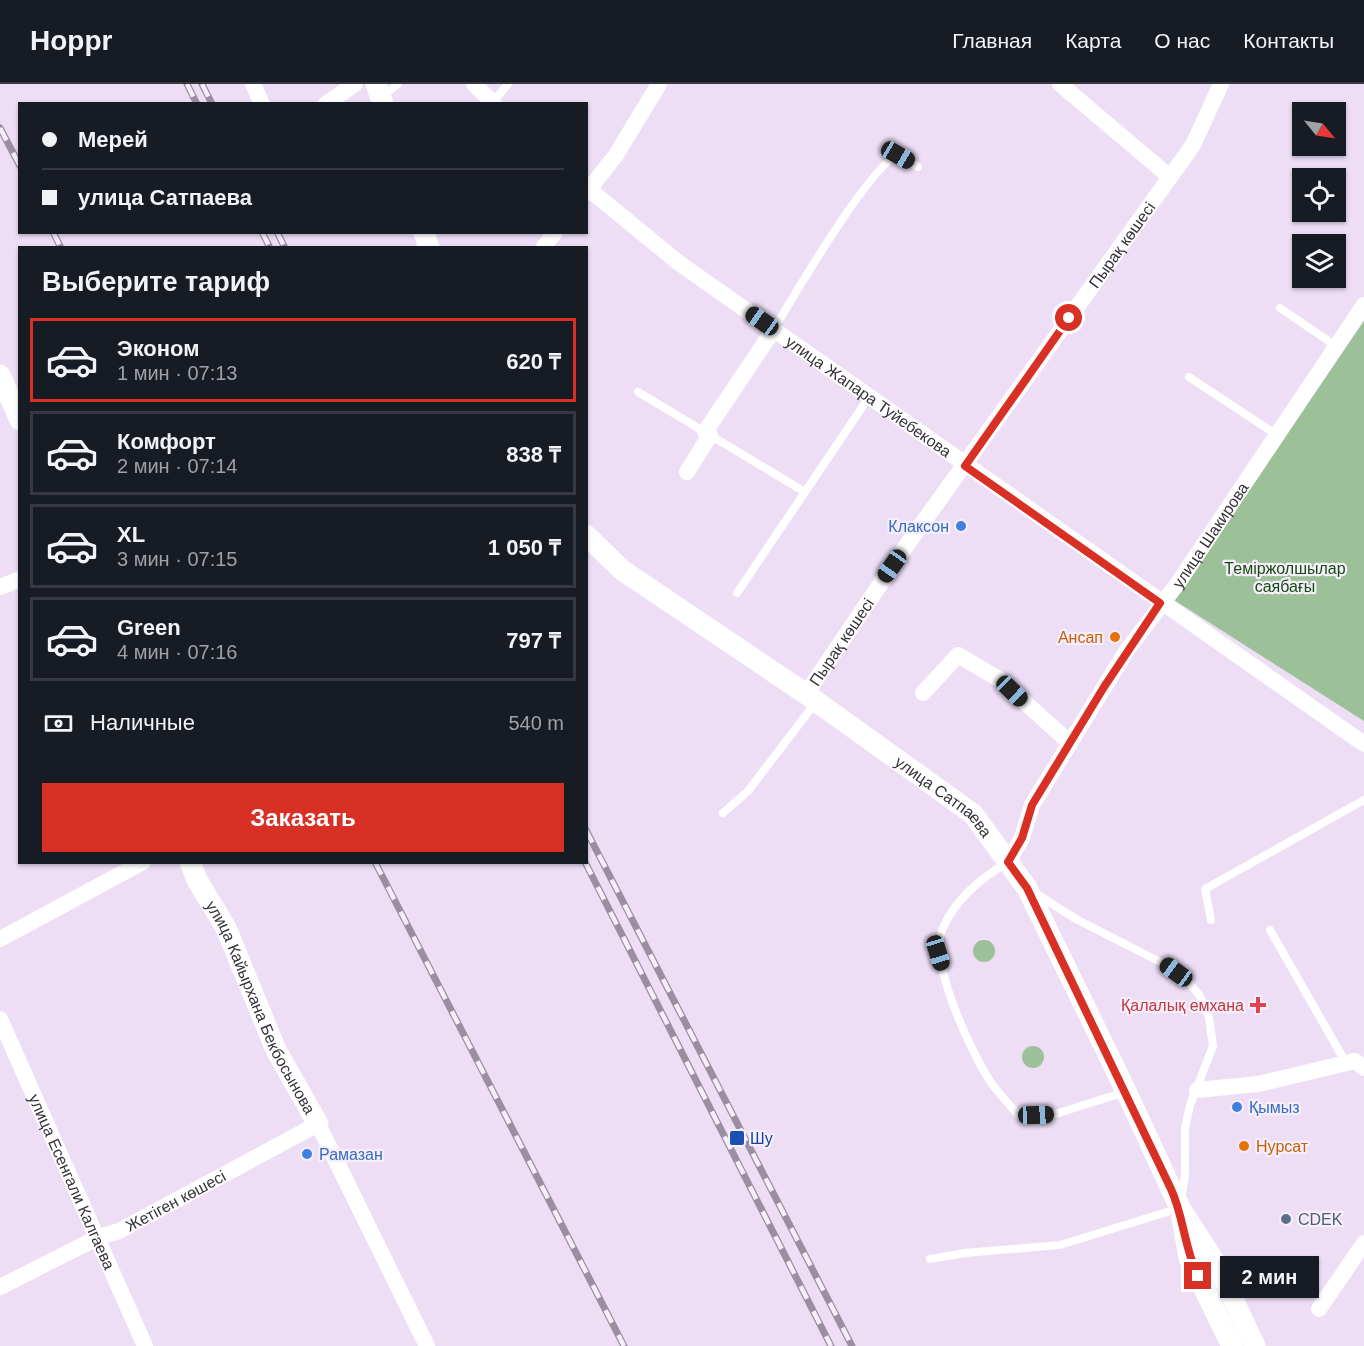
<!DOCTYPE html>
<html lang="ru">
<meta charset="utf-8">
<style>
:root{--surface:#171b24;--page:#242831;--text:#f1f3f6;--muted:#9ea1a6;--line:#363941;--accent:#d93025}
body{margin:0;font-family:Helvetica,sans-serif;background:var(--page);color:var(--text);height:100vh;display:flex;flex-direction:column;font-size:22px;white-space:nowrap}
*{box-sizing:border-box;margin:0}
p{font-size:20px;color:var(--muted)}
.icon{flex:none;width:33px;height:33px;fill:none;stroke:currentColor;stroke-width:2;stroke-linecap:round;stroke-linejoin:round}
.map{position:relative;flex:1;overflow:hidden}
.sheet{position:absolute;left:18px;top:162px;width:570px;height:618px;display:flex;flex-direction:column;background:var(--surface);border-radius:0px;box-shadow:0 2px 4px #0004}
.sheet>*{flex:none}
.guide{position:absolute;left:18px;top:18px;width:570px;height:132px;border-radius:0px;box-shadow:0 2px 4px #0004;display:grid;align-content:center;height:132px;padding:0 24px;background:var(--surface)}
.needle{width:39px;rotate:120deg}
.controls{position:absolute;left:1292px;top:18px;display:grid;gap:12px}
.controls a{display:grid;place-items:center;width:54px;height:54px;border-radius:0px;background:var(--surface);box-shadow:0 2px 4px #0004;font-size:30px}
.end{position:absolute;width:27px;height:27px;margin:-14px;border:8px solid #d93025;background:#fff;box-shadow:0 0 0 3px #fff}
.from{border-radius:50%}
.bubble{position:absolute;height:42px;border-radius:0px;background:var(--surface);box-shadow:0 2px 4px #0004;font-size:20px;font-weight:700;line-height:42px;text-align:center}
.car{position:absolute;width:18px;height:36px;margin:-18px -9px;border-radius:8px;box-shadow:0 0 4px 2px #0007;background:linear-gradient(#222 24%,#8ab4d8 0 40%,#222 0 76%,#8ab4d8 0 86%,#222 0)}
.guide b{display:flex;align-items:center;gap:21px;height:57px;font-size:22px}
.guide b+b{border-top:2px solid var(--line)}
.guide i{width:15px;height:15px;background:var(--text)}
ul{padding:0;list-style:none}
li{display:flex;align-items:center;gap:18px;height:84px;margin:0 12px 9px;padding:0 12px;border:3px solid var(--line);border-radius:0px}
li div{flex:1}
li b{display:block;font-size:22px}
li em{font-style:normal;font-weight:700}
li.active{border-color:var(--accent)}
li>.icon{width:54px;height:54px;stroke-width:1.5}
h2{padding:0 24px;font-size:27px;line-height:72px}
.pay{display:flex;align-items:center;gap:15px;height:66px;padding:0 24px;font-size:22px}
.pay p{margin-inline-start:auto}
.primary-button{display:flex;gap:12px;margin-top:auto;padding:12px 24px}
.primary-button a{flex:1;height:69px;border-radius:0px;background:var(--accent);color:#fff;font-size:24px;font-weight:700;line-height:69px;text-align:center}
header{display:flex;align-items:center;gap:36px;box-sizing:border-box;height:84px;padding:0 30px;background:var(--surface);border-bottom:2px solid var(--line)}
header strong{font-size:28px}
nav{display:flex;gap:33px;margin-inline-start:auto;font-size:21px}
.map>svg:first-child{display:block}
.green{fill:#9cc098}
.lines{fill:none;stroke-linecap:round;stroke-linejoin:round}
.service{stroke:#fff;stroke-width:8}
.minor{stroke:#fff;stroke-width:16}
.tertiary{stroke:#fff;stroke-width:21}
.rail-casing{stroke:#9a8fa0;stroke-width:7}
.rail{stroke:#f7eefc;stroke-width:4.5;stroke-dasharray:14;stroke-linecap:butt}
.route{stroke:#d93025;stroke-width:8}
.shop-dot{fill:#3f7fe0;stroke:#f7eefc;stroke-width:2}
.food-dot{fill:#e8710a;stroke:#f7eefc;stroke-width:2}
.health-dot{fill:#e0444e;stroke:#f7eefc;stroke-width:2}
.transit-dot{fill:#1a4fb4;stroke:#f7eefc;stroke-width:2}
.service-dot{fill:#5c6f8a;stroke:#f7eefc;stroke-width:2}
.labels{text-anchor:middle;stroke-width:4.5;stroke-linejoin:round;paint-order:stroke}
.street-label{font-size:16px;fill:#37313a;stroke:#f7eefc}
.shop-label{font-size:16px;fill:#366cbe;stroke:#f7eefc;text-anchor:start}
.park-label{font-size:16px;fill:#114e0d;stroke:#f7eefc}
.food-label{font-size:16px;fill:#c56008;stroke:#f7eefc;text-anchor:end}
.health-label{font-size:16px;fill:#be3a42;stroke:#f7eefc;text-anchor:end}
.transit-label{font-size:16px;fill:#164399;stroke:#f7eefc;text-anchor:start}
.service-label{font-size:16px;fill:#4e5e75;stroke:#f7eefc;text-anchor:start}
</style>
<header>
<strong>Hoppr</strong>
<nav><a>Главная</a><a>Карта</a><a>О нас</a><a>Контакты</a></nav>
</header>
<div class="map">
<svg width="1364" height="1262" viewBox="0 0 1364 1262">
<rect width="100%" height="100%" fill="#eddef6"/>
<!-- green -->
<g class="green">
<polygon points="1364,237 1364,637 1174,516"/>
<circle cx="984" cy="867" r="11"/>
<circle cx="1033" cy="973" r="11"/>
</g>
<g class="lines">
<!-- service -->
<g class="service">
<polyline points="381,13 398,0"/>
<polyline points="493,18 508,0"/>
<polyline points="1280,224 1336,262"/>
<path d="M774,245C793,213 870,81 898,71L918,83"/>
<polyline points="1189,293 1277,351"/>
<polyline points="638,308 805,408"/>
<polyline points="737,509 869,313"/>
<polyline points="723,729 748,707 816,618"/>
<path d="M1008,778C980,795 955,815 942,846C929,879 972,971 992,1000C1000,1011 1010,1021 1019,1032L1052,1031L1125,1008"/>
<polyline points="1211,836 1205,805 1364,716"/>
<polyline points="1270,846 1346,979"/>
<polyline points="930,1175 965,1169 1060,1161 1180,1124 1185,1090 1185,1045 1190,1021 1213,962 1209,933 1200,912 1186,895 1166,881 1076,835 1035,809"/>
</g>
<!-- minor -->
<g class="minor">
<polyline points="253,0 262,20"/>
<polyline points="474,0 494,20"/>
<polyline points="1060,0 1170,93"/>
<polyline points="326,20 355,0"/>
<path id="s1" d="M586,103L679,179L1364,660"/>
<polyline points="586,109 616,71 659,0"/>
<polyline points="543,164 555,148"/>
<polyline points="705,348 774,245"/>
<polyline points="687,388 710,351"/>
<polyline points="0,503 20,495"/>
<polyline points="923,609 958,571 999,595 1069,658"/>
<path id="s2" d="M806,610L904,465L1193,61L1221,0"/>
<path id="s3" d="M1008,778L1022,754L1032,721L1127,566L1178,499L1364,221"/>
<polyline points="0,855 143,778"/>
<path id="s4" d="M0,935L145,1262"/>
<polyline points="1197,1006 1258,1000 1355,977 1364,984"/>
<path id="s5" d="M0,1203L99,1153L119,1147L318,1040L427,1262"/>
<polyline points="1319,1225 1364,1159"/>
</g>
<!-- tertiary -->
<g class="tertiary">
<polyline points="376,0 383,20"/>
<polyline points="424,148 429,164"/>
<polyline points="0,291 20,336"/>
<path id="s6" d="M586,451L622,486L806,610L973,730L1027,804L1126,1007L1180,1124L1218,1183L1255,1262"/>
<path id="s7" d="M190,778L197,796L226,844L276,966L318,1040"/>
<polyline points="1182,1134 1189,1174 1232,1262"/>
</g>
<defs>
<g id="rail">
<polyline points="187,0 197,20"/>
<polyline points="202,0 212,20"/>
<polyline points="0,44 20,82"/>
<polyline points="53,148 61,164"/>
<polyline points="262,148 270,164"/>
<polyline points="277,148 285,164"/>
<polyline points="586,746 852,1262"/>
<polyline points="375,778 624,1262"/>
<polyline points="585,778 831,1262"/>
</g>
</defs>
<!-- rail casing -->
<use href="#rail" class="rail-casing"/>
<!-- rail -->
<use href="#rail" class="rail"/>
</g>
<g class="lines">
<!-- route -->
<path class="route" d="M1069,234L965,382L1160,519L1104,603L1032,721L1022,754L1008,778L1027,804L1171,1105C1184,1133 1184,1164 1198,1192"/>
</g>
<!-- markers -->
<g class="shop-dot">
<circle cx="961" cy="442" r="6"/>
<circle cx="1237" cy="1023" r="6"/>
<circle cx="307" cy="1070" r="6"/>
</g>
<g class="food-dot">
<circle cx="1115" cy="553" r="6"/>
<circle cx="1244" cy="1062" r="6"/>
</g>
<path class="health-dot" d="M1255 912h6v6h6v6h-6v6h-6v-6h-6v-6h6z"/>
<rect class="transit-dot" x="729" y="1046" width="16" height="16" rx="3"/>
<circle class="service-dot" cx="1286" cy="1135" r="6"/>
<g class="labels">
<!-- street labels -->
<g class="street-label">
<text dy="6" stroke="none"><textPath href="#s2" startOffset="549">Пырақ көшесі</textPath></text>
<text dy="6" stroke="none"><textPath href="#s1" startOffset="352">улица Жапара Туйебекова</textPath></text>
<text dy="6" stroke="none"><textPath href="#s3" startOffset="386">улица Шакирова</textPath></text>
<text dy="6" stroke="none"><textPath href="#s2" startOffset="63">Пырақ көшесі</textPath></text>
<text dy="6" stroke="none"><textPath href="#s6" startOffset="444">улица Сатпаева</textPath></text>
<text dy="6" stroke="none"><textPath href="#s7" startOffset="162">улица Кайырхана Бекбосынова</textPath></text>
<text dy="6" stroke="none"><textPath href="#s4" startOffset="178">улица Есенгали Калгаева</textPath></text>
<text dy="6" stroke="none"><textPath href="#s5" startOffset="196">Жетіген көшесі</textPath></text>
</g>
<!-- shop labels -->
<g class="shop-label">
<text x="949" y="448" text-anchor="end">Клаксон</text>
<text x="1249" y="1029">Қымыз</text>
<text x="319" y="1076">Рамазан</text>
</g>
<!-- park labels -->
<g class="park-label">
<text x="1285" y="490">Теміржолшылар<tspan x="1285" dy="18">саябағы</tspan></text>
</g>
<!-- food labels -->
<g class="food-label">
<text x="1103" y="559">Ансап</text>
<text x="1256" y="1068" text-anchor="start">Нурсат</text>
</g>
<!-- health labels -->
<g class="health-label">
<text x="1244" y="927">Қалалық емхана</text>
</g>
<!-- transit labels -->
<g class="transit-label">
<text x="750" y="1060">Шу</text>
</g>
<!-- service labels -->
<g class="service-label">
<text x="1298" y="1141">CDEK</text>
</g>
</g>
</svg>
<div class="controls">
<a><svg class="needle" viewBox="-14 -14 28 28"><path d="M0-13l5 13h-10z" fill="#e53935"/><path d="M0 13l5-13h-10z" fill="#9ea1a6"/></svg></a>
<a><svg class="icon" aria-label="locate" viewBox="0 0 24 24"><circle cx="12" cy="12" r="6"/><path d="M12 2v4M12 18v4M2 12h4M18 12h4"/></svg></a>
<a><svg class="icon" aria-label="layers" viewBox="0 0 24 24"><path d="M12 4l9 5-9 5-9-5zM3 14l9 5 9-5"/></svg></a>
</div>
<i class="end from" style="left:1069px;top:234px"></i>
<i class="end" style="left:1198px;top:1192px"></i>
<div class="bubble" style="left:1220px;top:1172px;width:99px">2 мин</div>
<i class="car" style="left:898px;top:71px;rotate:120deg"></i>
<i class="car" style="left:762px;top:237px;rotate:305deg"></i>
<i class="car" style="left:892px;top:482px;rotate:215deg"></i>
<i class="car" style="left:1012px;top:607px;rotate:134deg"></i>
<i class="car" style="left:938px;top:869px;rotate:163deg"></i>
<i class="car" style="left:1176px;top:888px;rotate:306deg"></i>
<i class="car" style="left:1036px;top:1031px;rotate:88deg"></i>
<div class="guide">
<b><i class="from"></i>Мерей</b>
<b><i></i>улица Сатпаева</b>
</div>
<section class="sheet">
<h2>Выберите тариф</h2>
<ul>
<li class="active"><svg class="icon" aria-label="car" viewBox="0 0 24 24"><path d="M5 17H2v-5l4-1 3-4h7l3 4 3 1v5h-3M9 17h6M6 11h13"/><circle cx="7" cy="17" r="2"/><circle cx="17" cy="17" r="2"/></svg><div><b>Эконом</b><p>1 мин · 07:13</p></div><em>620 ₸</em></li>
<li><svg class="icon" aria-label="car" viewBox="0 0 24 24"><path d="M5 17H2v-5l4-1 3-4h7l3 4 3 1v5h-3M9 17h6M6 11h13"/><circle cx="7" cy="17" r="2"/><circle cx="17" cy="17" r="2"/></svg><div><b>Комфорт</b><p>2 мин · 07:14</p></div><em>838 ₸</em></li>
<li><svg class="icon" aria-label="car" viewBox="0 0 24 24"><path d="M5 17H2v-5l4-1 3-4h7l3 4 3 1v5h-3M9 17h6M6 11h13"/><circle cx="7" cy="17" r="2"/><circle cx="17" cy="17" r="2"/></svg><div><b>XL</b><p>3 мин · 07:15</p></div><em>1 050 ₸</em></li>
<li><svg class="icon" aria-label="car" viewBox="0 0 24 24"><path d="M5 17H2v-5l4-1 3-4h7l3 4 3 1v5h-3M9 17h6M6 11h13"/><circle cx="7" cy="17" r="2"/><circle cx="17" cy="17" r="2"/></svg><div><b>Green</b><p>4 мин · 07:16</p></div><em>797 ₸</em></li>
</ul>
<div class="pay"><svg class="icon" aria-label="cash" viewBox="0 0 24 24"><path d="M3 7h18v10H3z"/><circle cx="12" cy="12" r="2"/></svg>Наличные<p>540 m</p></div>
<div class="primary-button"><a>Заказать</a></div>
</section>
</div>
